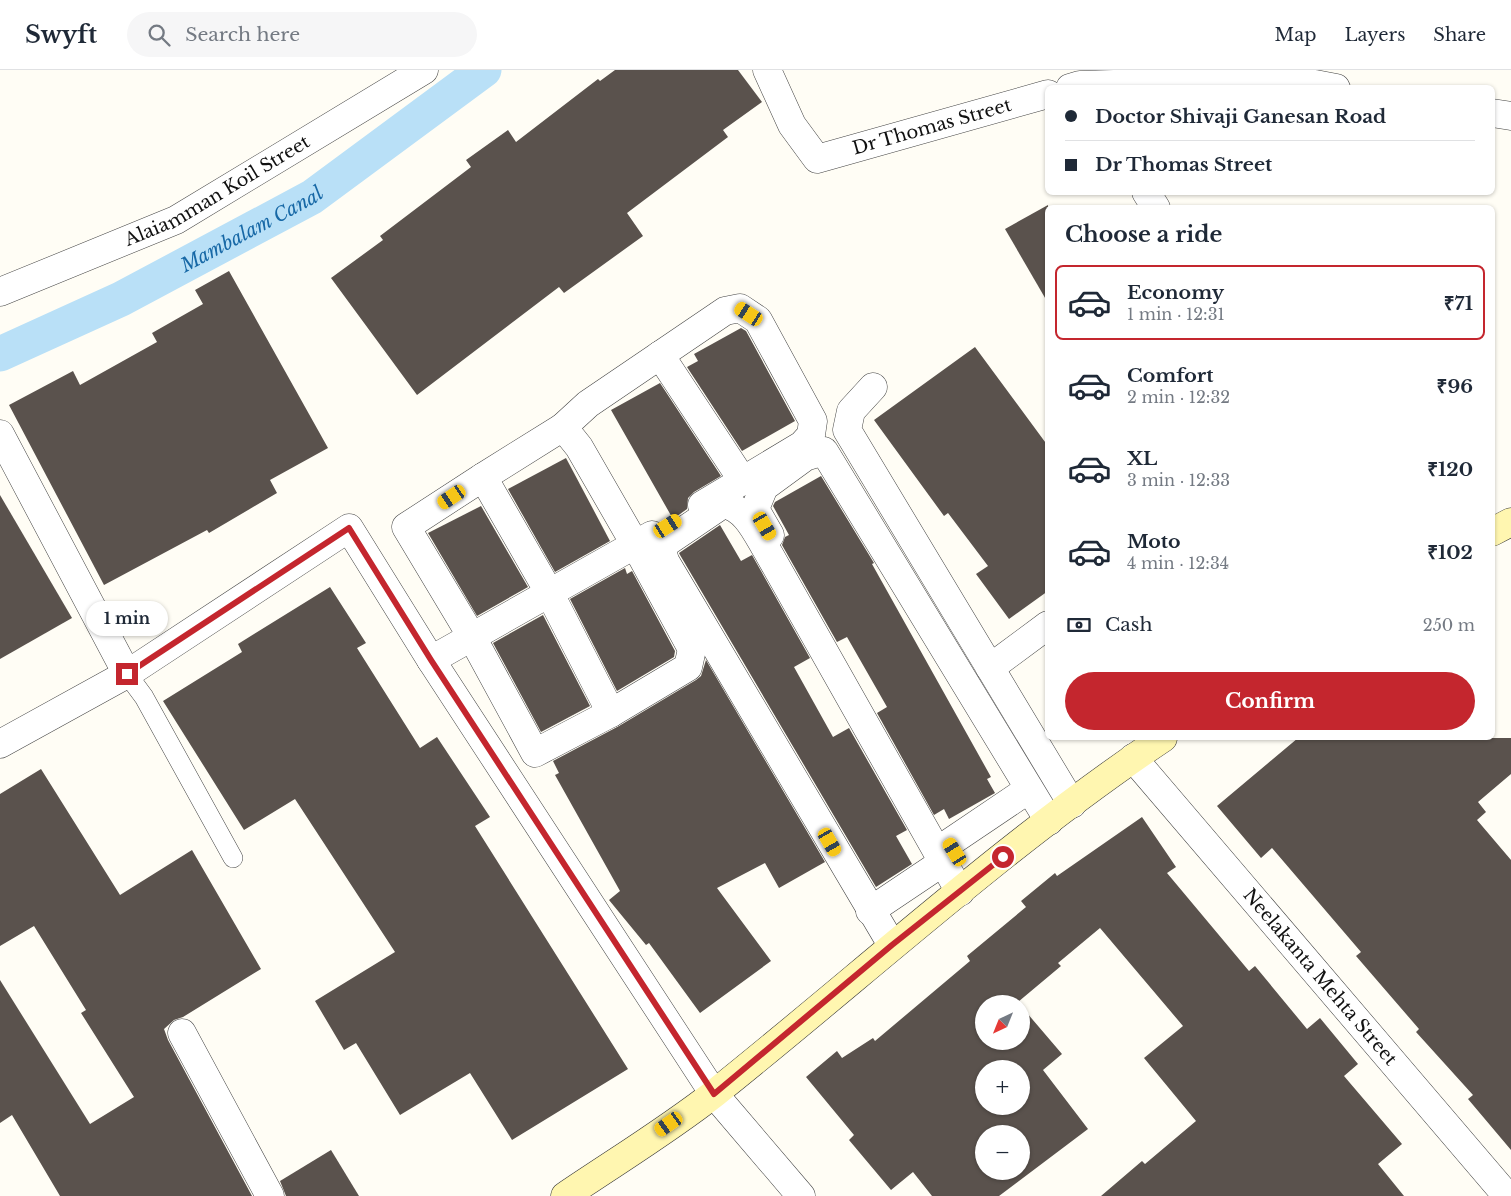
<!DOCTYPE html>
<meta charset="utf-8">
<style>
:root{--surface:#fff;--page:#f6f6f7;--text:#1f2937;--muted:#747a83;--line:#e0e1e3;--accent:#c4262e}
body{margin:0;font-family:"Libre Baskerville",serif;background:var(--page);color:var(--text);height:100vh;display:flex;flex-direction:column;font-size:19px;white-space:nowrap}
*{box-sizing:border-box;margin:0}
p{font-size:16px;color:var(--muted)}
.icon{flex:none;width:28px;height:28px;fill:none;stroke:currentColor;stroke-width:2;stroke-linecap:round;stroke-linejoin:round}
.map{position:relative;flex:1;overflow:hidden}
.panel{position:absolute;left:1045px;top:135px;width:450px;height:535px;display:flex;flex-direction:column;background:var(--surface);border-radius:8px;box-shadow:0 1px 4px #0004}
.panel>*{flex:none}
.guide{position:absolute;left:1045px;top:15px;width:450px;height:110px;border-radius:8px;box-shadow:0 1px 4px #0004;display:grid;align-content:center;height:110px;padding:0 20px;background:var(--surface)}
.needle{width:32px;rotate:223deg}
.fabs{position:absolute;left:975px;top:925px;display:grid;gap:10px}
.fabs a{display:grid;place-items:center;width:55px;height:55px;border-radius:50%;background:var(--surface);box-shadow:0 1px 4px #0004;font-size:25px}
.end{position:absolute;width:22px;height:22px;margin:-11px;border:6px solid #c4262e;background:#fff;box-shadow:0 0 0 2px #fff}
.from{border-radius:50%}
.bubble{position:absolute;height:35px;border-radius:18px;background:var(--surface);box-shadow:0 1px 4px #0004;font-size:16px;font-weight:700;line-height:35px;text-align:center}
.car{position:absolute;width:15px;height:30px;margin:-15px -8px;border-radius:6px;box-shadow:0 0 4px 1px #0007;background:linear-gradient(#f5c518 24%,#345 0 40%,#f5c518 0 76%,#345 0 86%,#f5c518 0)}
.guide b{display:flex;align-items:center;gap:18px;height:48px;font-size:19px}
.guide b+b{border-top:1px solid var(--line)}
.guide i{width:12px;height:12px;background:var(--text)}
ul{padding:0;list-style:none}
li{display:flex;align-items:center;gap:15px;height:75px;margin:0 10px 8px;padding:0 10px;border:2px solid transparent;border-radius:8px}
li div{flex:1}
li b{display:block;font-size:19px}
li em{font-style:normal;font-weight:700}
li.active{border-color:var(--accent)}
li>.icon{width:45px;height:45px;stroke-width:1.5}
h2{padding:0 20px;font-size:22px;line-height:60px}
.pay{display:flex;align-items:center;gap:12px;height:55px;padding:0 20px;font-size:19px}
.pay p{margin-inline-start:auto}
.action{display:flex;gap:10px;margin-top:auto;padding:10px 20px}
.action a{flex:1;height:58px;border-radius:30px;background:var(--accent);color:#fff;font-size:20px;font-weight:700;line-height:58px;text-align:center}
header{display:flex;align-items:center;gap:30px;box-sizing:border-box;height:70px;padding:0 25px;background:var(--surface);border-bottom:1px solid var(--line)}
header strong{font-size:24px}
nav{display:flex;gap:28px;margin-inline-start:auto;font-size:18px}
.search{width:350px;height:45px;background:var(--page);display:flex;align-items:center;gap:12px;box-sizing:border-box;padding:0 18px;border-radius:28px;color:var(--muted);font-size:19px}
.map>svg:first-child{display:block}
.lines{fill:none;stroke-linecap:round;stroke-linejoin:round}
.canal{stroke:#b9e0f7;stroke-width:35}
.building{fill:#5a524d;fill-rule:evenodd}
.lane-casing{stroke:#444;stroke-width:20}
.street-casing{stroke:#444;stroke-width:29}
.secondary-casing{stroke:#333;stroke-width:29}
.lane{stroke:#fff;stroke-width:19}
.street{stroke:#fff;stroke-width:28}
.secondary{stroke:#fff6b0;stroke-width:28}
.route{stroke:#c4262e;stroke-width:6}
.labels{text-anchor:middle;stroke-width:5;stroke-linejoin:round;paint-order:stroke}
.street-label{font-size:18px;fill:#111;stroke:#fff}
.water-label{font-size:19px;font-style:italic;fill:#1768a6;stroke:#fff}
</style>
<header>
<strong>Swyft</strong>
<div class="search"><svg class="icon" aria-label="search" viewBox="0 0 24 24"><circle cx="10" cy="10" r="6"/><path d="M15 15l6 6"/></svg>Search here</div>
<nav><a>Map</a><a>Layers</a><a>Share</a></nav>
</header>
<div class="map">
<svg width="1511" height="1126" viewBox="0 0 1511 1126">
<rect width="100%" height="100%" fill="#fffdf5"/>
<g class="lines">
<!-- canal -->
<path class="canal" id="s1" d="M0,284L121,229L312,127L484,0"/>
</g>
<!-- building -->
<g class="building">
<polygon points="615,0 738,0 762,32 723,60 728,67 627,143 643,166 564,223 559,217 417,325 331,208 383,170 380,166 471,97 466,90 508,60 516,72 598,9 600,11"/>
<polygon points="1048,135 1048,233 1005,159"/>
<polygon points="229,201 328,378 270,410 277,423 209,463 207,460 104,515 9,335 73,301 80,315 157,272 152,263 203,234 195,220"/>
<polygon points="741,258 746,261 795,351 742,381 687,297 698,291 694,284"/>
<polygon points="975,277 1048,376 1048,521 1009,549 976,504 988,496 948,443 944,446 874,350"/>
<polygon points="660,313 721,406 694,422 688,428 687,439 673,449 611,340"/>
<polygon points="566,388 610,471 555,502 508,419"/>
<polygon points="821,406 874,493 872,494 991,707 987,709 995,723 949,749 944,739 934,745 877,643 887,637 847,567 837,572 782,475 785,467 789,465 773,436 775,432"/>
<polygon points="0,425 72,548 0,589"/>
<polygon points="481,436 528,517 477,546 428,463"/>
<polygon points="720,455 741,491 752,485 810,588 794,597 833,667 849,658 907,760 896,766 912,794 876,817 680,485 679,483"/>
<polygon points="625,498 627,504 632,501 675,581 674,587 617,621 570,529"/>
<polygon points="330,517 366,573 357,578 420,678 437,667 490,747 475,756 628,999 512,1070 470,1003 400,1045 356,973 344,980 315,931 395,882 295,729 244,760 163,631 242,582 238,574"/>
<polygon points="543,545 590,636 541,662 493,573"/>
<polygon points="706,590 825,792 779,818 765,793 717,818 771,891 700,943 649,873 646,875 609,830 620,821 555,705 559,703 553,691 619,656 696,610 701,606"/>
<polygon points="1298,668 1511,668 1511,704 1478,732 1486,742 1477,750 1511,790 1511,1080 1468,1029 1473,1025 1416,962 1419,959 1356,886 1361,882 1272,778 1261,788 1217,736"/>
<polygon points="41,699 120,825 192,780 261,899 183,947 174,950 164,959 168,970 252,1126 60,1126 12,1045 0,1053 0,910 90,1054 134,1027 81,943 86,940 34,856 0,876 0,724"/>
<path d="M1142,747L1176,797L1167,803L1249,901L1255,896L1307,959L1320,948L1358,994L1344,1006L1402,1074L1378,1094L1404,1126H1101L1142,1091L1145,1094L1196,1051L1144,988L1183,956L1100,858L1058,893L1061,896L1018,932L1019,934H984V971H1021V936L1062,984L1043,1000L1088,1059L999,1126H932L913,1102L891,1120L849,1070L854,1065L806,1007L837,981L842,988L873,968L875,971L970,891L967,886L1026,837L1021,831L1055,803L1057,806ZM984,999H1021V1036H984ZM984,1064H1021V1101H984Z"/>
<polygon points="331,1080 359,1126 286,1126 280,1111"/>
</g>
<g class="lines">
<defs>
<polyline id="lane" points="127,604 144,627 233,788"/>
<g id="street">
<path id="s2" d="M767,0L792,55L817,89L1048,24"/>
<polyline points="1070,18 1080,15 1181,12 1315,14 1336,18"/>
<polyline points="1492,43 1511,46"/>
<polyline points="1146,122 1156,138"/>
<path id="s3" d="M0,222L176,150L424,0"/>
<polyline points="660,285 743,411"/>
<polyline points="873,317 851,341 847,360 1072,734"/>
<polygon points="563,357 579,377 636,476 692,579 688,597 611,643 535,683 472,567 406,457 483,407"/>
<polyline points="563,357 588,334 725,241 740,238 758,250 813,351 811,365 802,375 702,435"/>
<polyline points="0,364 127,604"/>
<polyline points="483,407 550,524 611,643"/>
<polyline points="770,465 755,439 764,417 805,387 824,381 1049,751"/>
<polyline points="431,590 652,465"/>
<polyline points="990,598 1048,555"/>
<polyline points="0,674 127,604 349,458 431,590 714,1024 801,1126"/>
<path id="s4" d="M1133,688L1507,1126"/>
<polyline points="949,773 1029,719"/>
<polyline points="870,841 943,792"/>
<path d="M892,875L665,491L662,480L667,472L723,434C747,438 757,465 769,484L960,822"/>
<polyline points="182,963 270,1126"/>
</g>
<g id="secondary">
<polyline points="1492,462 1511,452"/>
<path d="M565,1126C615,1092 668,1060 715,1023C864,904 1005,774 1163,668"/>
</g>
</defs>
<!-- lane casing -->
<use href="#lane" class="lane-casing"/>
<!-- street casing -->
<use href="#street" class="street-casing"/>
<!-- secondary casing -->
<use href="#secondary" class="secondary-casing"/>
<!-- lane -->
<use href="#lane" class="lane"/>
<!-- street -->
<use href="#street" class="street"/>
<!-- secondary -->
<use href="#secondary" class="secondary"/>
</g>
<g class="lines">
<!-- route -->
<polyline class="route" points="127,604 349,458 431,590 714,1024 892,875 1003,787"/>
</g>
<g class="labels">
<!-- street labels -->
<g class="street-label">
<text dy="6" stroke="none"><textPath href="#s2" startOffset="222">Dr Thomas Street</textPath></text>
<text dy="6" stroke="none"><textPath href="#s3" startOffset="240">Alaiamman Koil Street</textPath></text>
<text dy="6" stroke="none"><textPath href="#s4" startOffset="288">Neelakanta Mehta Street</textPath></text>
</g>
<!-- water labels -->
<g class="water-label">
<text dy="7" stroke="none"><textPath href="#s1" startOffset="281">Mambalam Canal</textPath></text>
</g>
</g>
</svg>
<div class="fabs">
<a><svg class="needle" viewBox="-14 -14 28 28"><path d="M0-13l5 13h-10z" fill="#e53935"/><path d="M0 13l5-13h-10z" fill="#747a83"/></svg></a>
<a>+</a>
<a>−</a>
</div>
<i class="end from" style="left:1003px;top:787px"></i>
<i class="end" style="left:127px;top:604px"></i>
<div class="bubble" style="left:86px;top:531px;width:82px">1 min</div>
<i class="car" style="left:749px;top:244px;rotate:303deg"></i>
<i class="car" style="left:452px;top:427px;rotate:236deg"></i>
<i class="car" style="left:668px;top:456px;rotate:58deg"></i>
<i class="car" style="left:765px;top:456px;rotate:150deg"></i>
<i class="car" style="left:830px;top:772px;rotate:150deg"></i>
<i class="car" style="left:955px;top:782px;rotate:328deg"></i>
<i class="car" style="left:669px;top:1054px;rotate:235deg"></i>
<div class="guide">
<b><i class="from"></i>Doctor Shivaji Ganesan Road</b>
<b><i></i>Dr Thomas Street</b>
</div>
<section class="panel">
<h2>Choose a ride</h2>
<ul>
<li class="active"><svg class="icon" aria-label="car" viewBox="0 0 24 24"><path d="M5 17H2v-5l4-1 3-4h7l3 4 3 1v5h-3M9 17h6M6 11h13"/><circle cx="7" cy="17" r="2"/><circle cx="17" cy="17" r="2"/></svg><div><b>Economy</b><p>1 min · 12:31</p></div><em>₹71</em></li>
<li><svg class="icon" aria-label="car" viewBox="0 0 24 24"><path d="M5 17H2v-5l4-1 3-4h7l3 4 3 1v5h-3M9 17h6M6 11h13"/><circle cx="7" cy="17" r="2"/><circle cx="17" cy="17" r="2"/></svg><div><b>Comfort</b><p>2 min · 12:32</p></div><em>₹96</em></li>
<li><svg class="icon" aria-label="car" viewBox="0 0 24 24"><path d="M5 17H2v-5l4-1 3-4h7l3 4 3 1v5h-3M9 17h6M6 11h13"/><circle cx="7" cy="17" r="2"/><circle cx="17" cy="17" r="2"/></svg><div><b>XL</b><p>3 min · 12:33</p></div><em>₹120</em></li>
<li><svg class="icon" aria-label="car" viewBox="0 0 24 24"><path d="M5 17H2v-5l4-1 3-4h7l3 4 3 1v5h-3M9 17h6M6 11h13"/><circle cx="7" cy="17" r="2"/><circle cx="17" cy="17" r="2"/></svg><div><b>Moto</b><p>4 min · 12:34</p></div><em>₹102</em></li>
</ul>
<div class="pay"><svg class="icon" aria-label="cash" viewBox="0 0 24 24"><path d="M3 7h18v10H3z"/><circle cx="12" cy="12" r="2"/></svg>Cash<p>250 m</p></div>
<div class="action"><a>Confirm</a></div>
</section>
</div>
